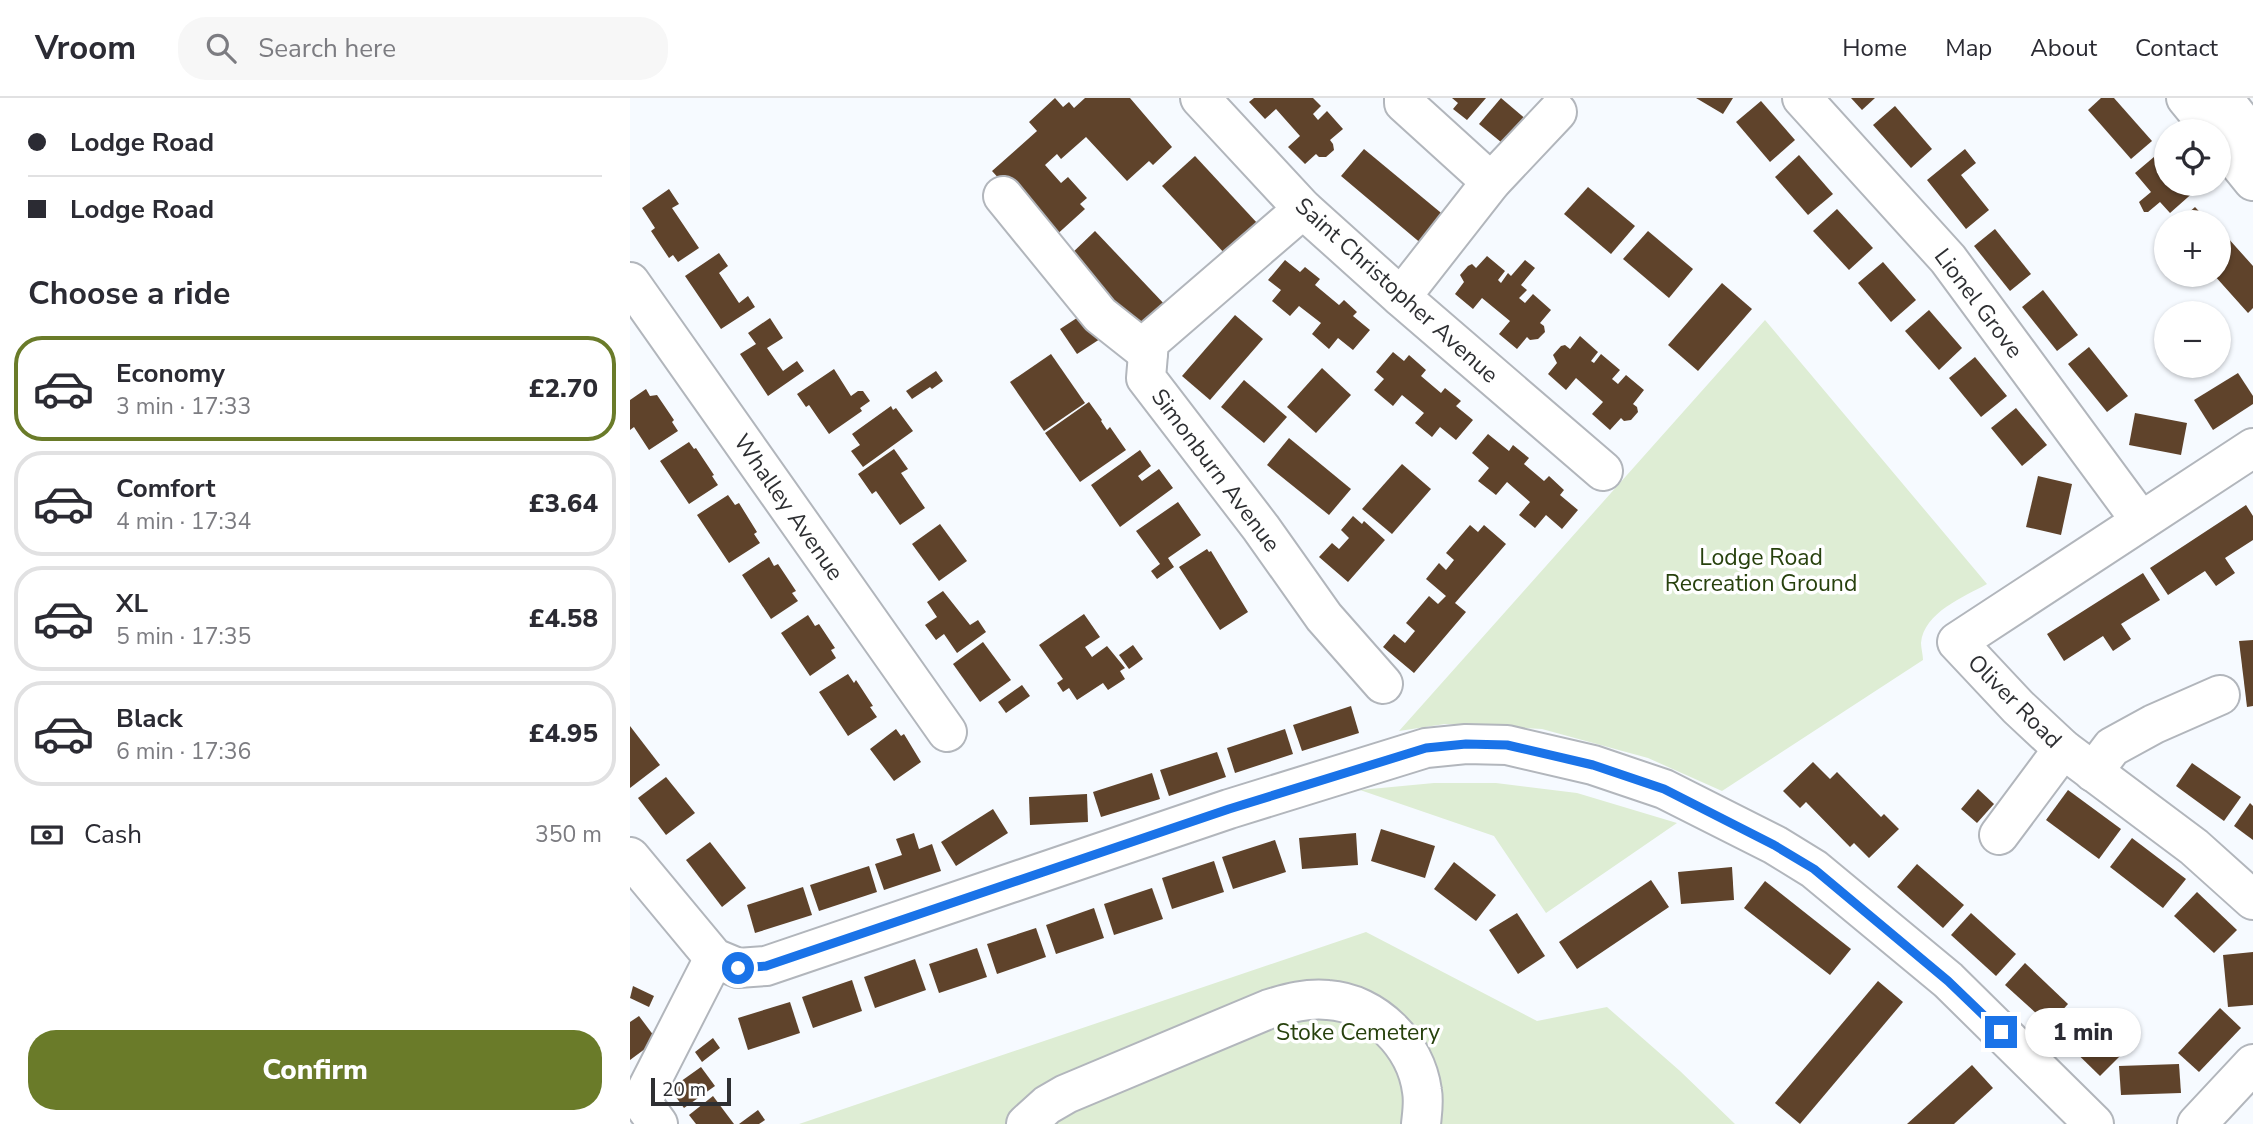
<!DOCTYPE html>
<meta charset="utf-8">
<style>
:root{--surface:#fff;--page:#f7f7f7;--text:#2b2b33;--muted:#7c7c81;--line:#e1e1e2;--accent:#6a7b29}
body{margin:0;font-family:"Nunito Sans",sans-serif;background:var(--page);color:var(--text);height:100vh;display:flex;flex-direction:column;font-size:26px;white-space:nowrap}
*{box-sizing:border-box;margin:0}
p{font-size:23px;color:var(--muted)}
.icon{flex:none;width:38px;height:38px;fill:none;stroke:currentColor;stroke-width:2;stroke-linecap:round;stroke-linejoin:round}
.map{position:relative;flex:1;overflow:hidden}
.sheet{display:flex;flex-direction:column;background:var(--surface);width:630px}
.sheet>*{flex:none}
.guide{display:grid;align-content:center;height:154px;padding:0 28px;background:var(--surface)}
.tools{position:absolute;left:1524px;top:21px;display:grid;gap:14px}
.tools a{display:grid;place-items:center;width:77px;height:77px;border-radius:50%;background:var(--surface);box-shadow:0 2px 5px #0004;font-size:35px}
.scale{position:absolute;left:21px;bottom:18px;width:80px;box-sizing:border-box;padding-left:7px;border:4px solid #2e2f32;border-top:0;font-size:19px;line-height:24px;white-space:nowrap;color:#2e2f32;-webkit-text-stroke:5px #fff;paint-order:stroke}
.end{position:absolute;width:32px;height:32px;margin:-16px;border:9px solid #1a73e8;background:#fff;box-shadow:0 0 0 4px #fff}
.from{border-radius:50%}
.bubble{position:absolute;height:49px;border-radius:24px;background:var(--surface);box-shadow:0 2px 5px #0004;font-size:23px;font-weight:800;line-height:49px;text-align:center}
.guide b{display:flex;align-items:center;gap:24px;height:66px;font-size:26px}
.guide b+b{border-top:2px solid var(--line)}
.guide i{width:18px;height:18px;background:var(--text)}
ul{padding:0;list-style:none}
li{display:flex;align-items:center;gap:21px;height:105px;margin:0 14px 10px;padding:0 14px;border:4px solid var(--line);border-radius:28px}
li div{flex:1}
li b{display:block;font-size:26px}
li em{font-style:normal;font-weight:800}
li.current{border-color:var(--accent)}
li>.icon{width:63px;height:63px;stroke-width:1.5}
h2{padding:0 28px;font-size:32px;line-height:84px}
.pay{display:flex;align-items:center;gap:18px;height:77px;padding:0 28px;font-size:26px}
.pay p{margin-inline-start:auto}
.cta{display:flex;gap:14px;margin-top:auto;padding:14px 28px}
.cta a{flex:1;height:80px;border-radius:28px;background:var(--accent);color:#fff;font-size:28px;font-weight:800;line-height:80px;text-align:center}
header{display:flex;align-items:center;gap:42px;box-sizing:border-box;height:98px;padding:0 35px;background:var(--surface);border-bottom:2px solid var(--line)}
header strong{font-size:33px}
nav{display:flex;gap:38px;margin-inline-start:auto;font-size:24px}
.search{width:490px;height:63px;background:var(--page);display:flex;align-items:center;gap:18px;box-sizing:border-box;padding:0 24px;border-radius:28px;color:var(--muted);font-size:26px}
main{display:flex;flex:1;min-height:0}
.map>svg:first-child{display:block}
.green{fill:#deedd4}
.building{fill:#5f432b}
.lines{fill:none;stroke-linecap:round;stroke-linejoin:round}
.minor-casing{stroke:#b2b6bc;stroke-width:42}
.minor{stroke:#fff;stroke-width:38}
.route{stroke:#1a73e8;stroke-width:9}
.labels{text-anchor:middle;stroke-width:7;stroke-linejoin:round;paint-order:stroke}
.street-label{font-size:23px;fill:#2e2f32;stroke:#fff}
.park-label{font-size:23px;fill:#27410d;stroke:#fff}
</style>
<header>
<strong>Vroom</strong>
<div class="search"><svg class="icon" aria-label="search" viewBox="0 0 24 24"><circle cx="10" cy="10" r="6"/><path d="M15 15l6 6"/></svg>Search here</div>
<nav><a>Home</a><a>Map</a><a>About</a><a>Contact</a></nav>
</header>
<main>
<section class="sheet">
<div class="guide">
<b><i class="from"></i>Lodge Road</b>
<b><i></i>Lodge Road</b>
</div>
<h2>Choose a ride</h2>
<ul>
<li class="current"><svg class="icon" aria-label="car" viewBox="0 0 24 24"><path d="M5 17H2v-5l4-1 3-4h7l3 4 3 1v5h-3M9 17h6M6 11h13"/><circle cx="7" cy="17" r="2"/><circle cx="17" cy="17" r="2"/></svg><div><b>Economy</b><p>3 min · 17:33</p></div><em>£2.70</em></li>
<li><svg class="icon" aria-label="car" viewBox="0 0 24 24"><path d="M5 17H2v-5l4-1 3-4h7l3 4 3 1v5h-3M9 17h6M6 11h13"/><circle cx="7" cy="17" r="2"/><circle cx="17" cy="17" r="2"/></svg><div><b>Comfort</b><p>4 min · 17:34</p></div><em>£3.64</em></li>
<li><svg class="icon" aria-label="car" viewBox="0 0 24 24"><path d="M5 17H2v-5l4-1 3-4h7l3 4 3 1v5h-3M9 17h6M6 11h13"/><circle cx="7" cy="17" r="2"/><circle cx="17" cy="17" r="2"/></svg><div><b>XL</b><p>5 min · 17:35</p></div><em>£4.58</em></li>
<li><svg class="icon" aria-label="car" viewBox="0 0 24 24"><path d="M5 17H2v-5l4-1 3-4h7l3 4 3 1v5h-3M9 17h6M6 11h13"/><circle cx="7" cy="17" r="2"/><circle cx="17" cy="17" r="2"/></svg><div><b>Black</b><p>6 min · 17:36</p></div><em>£4.95</em></li>
</ul>
<div class="pay"><svg class="icon" aria-label="cash" viewBox="0 0 24 24"><path d="M3 7h18v10H3z"/><circle cx="12" cy="12" r="2"/></svg>Cash<p>350 m</p></div>
<div class="cta"><a>Confirm</a></div>
</section>
<div class="map">
<svg width="1623" height="1026" viewBox="0 0 1623 1026">
<rect width="100%" height="100%" fill="#f6faff"/>
<!-- green -->
<g class="green">
<path d="M1135,222L1357,486C1334,499 1294,514 1291,545C1291,550 1293,557 1293,562L1092,693L1018,660L912,631L815,626L769,633Z"/>
<polygon points="804,685 866,685 947,695 1047,725 916,815 864,738 730,692"/>
<polygon points="736,834 907,923 977,909 1050,973 1105,1026 169,1026"/>
</g>
<!-- building -->
<g class="building">
<polygon points="425,0 433,9 439,4 444,10 455,0 500,0 542,49 523,67 519,63 497,83 456,39 431,61 427,56 415,67 431,85 438,79 457,100 450,106 455,111 423,140 362,73 407,33 399,24"/>
<polygon points="624,0 683,0 691,8 683,16 688,22 697,13 713,31 700,42 703,46 704,52 696,59 689,59 686,56 675,66 658,49 670,38 646,11 635,21 619,4"/>
<polygon points="822,0 856,0 837,22 823,11 828,5"/>
<polygon points="871,0 898,23 877,49 849,26"/>
<polygon points="1066,0 1103,0 1093,16"/>
<polygon points="1221,0 1245,0 1232,12"/>
<polygon points="1471,0 1484,0 1522,43 1501,61 1458,12"/>
<polygon points="1131,3 1165,42 1140,64 1106,24"/>
<polygon points="1265,8 1302,51 1281,70 1243,27"/>
<polygon points="734,51 816,119 793,147 711,78"/>
<polygon points="1335,51 1346,65 1331,77 1359,112 1336,131 1297,82"/>
<polygon points="1531,53 1536,59 1536,86 1560,86 1566,92 1540,115 1530,104 1518,114 1514,114 1509,104 1521,94 1505,75"/>
<polygon points="1169,57 1203,96 1178,117 1145,79"/>
<polygon points="565,58 628,126 596,157 532,88"/>
<polygon points="958,89 1005,128 981,156 934,116"/>
<polygon points="39,91 49,106 42,110 69,150 48,164 43,157 39,160 21,133 25,130 12,110"/>
<polygon points="1565,109 1579,124 1548,124"/>
<polygon points="1207,111 1243,150 1219,172 1183,133"/>
<polygon points="1589,130 1623,168 1623,210 1618,215 1584,177 1589,177"/>
<polygon points="1365,131 1401,176 1380,193 1344,148"/>
<polygon points="465,133 538,210 511,236 438,159"/>
<polygon points="1018,133 1063,171 1039,200 993,161"/>
<polygon points="89,155 98,168 89,175 109,205 118,198 125,209 91,231 55,178"/>
<polygon points="857,158 875,173 868,182 871,185 878,175 881,178 895,162 905,170 891,187 897,192 889,200 895,205 903,196 921,212 910,225 914,228 915,234 908,241 900,242 897,239 887,251 869,236 880,223 852,200 843,211 825,196 834,184 830,177 838,168 842,166 846,170"/>
<polygon points="655,162 670,174 675,169 690,181 685,187 709,207 714,202 727,214 723,218 740,232 723,252 708,240 699,251 682,236 691,225 669,208 660,218 642,203 651,192 638,182"/>
<polygon points="1253,164 1286,202 1261,224 1228,185"/>
<polygon points="1092,185 1122,211 1068,273 1038,247"/>
<polygon points="1413,192 1448,237 1427,253 1392,209"/>
<polygon points="1299,212 1332,250 1309,272 1275,233"/>
<polygon points="453,216 470,241 447,256 430,231"/>
<polygon points="605,217 633,241 580,302 552,278"/>
<polygon points="140,220 153,240 137,250 153,273 167,263 174,273 138,298 110,256 126,246 118,235"/>
<polygon points="950,238 968,254 961,263 964,265 971,256 990,272 982,281 988,286 996,277 1014,292 1003,306 1007,309 1008,314 1001,322 994,323 991,320 980,332 962,316 973,304 946,280 936,292 918,276 927,265 923,257 931,248 935,247 940,251"/>
<polygon points="1459,249 1498,298 1477,314 1438,266"/>
<polygon points="763,254 774,263 779,257 796,272 791,278 811,295 815,290 831,303 826,308 843,322 826,342 810,329 802,339 785,325 794,315 772,297 763,308 744,292 754,281 746,274"/>
<polygon points="421,256 455,305 414,333 380,284"/>
<polygon points="1345,259 1377,298 1351,319 1319,280"/>
<polygon points="692,270 721,297 686,335 657,309"/>
<polygon points="204,271 221,298 228,293 233,293 240,303 230,310 232,313 199,336 179,307 176,309 167,296"/>
<polygon points="306,273 313,283 302,291 300,289 282,301 276,293"/>
<polygon points="1608,275 1623,298 1623,306 1583,332 1564,302"/>
<polygon points="614,282 657,319 634,345 591,309"/>
<polygon points="16,291 20,298 27,297 44,322 42,324 48,333 19,352 4,329 0,332 0,302"/>
<polygon points="459,304 472,322 471,323 477,332 480,329 496,352 450,384 415,335"/>
<polygon points="261,308 263,312 266,310 283,333 233,369 221,353 230,347 222,336"/>
<polygon points="1386,310 1417,347 1392,368 1361,330"/>
<polygon points="1505,315 1557,325 1551,357 1499,347"/>
<polygon points="858,336 879,353 883,347 899,360 894,366 914,383 919,378 934,392 930,397 948,412 932,431 916,417 905,430 889,417 900,404 877,384 866,397 848,383 859,370 842,355"/>
<polygon points="659,340 721,391 699,417 637,367"/>
<polygon points="59,344 64,351 66,350 84,377 82,378 88,387 59,406 30,363"/>
<polygon points="264,351 278,371 271,375 295,410 270,427 246,393 242,396 228,376"/>
<polygon points="510,352 521,368 508,378 512,383 529,371 543,390 490,429 461,387"/>
<polygon points="772,366 801,391 762,436 732,411"/>
<polygon points="1408,378 1442,386 1431,437 1396,429"/>
<polygon points="98,397 105,407 109,405 127,434 124,436 130,445 99,465 67,417"/>
<polygon points="548,404 571,437 538,460 544,469 527,481 521,473 530,466 506,433"/>
<polygon points="1616,407 1623,418 1623,442 1595,460 1605,475 1586,488 1575,473 1538,497 1520,470"/>
<polygon points="723,418 732,426 734,423 755,442 718,484 689,459 702,445 709,451 719,440 711,432"/>
<polygon points="310,426 337,463 309,483 282,446"/>
<polygon points="840,427 848,434 854,427 876,446 825,505 836,514 784,575 753,549 764,536 775,545 785,533 776,525 799,498 808,506 816,498 796,481 809,465 816,472 824,462 816,455"/>
<polygon points="577,451 579,454 581,453 618,514 590,532 549,469"/>
<polygon points="139,459 144,468 148,466 166,493 162,495 168,503 141,521 112,477"/>
<polygon points="1513,475 1530,502 1491,526 1501,541 1483,553 1473,538 1434,563 1417,536"/>
<polygon points="313,493 340,527 348,522 356,534 327,555 314,536 306,542 295,527 307,519 297,504"/>
<polygon points="454,516 470,539 455,549 462,559 477,548 495,570 490,573 495,581 478,592 473,585 447,602 439,590 433,594 427,585 433,581 409,547"/>
<polygon points="178,517 185,528 189,526 205,550 201,552 206,560 180,578 151,535"/>
<polygon points="1623,542 1623,608 1617,609 1609,543"/>
<polygon points="353,544 381,582 350,604 323,566"/>
<polygon points="503,547 513,561 499,571 489,557"/>
<polygon points="218,576 224,585 226,582 243,608 240,609 247,619 218,638 189,594"/>
<polygon points="392,587 400,598 376,615 368,604"/>
<polygon points="721,608 729,635 672,653 663,627"/>
<polygon points="0,628 30,667 0,690"/>
<polygon points="266,631 271,638 274,636 291,664 264,683 240,651"/>
<polygon points="655,631 663,656 605,675 597,650"/>
<polygon points="587,654 596,679 539,698 530,672"/>
<polygon points="1183,664 1200,681 1207,674 1251,719 1254,716 1269,731 1239,760 1224,745 1220,749 1176,704 1170,710 1153,693"/>
<polygon points="1562,665 1611,699 1594,723 1546,688"/>
<polygon points="522,675 530,701 471,719 463,694"/>
<polygon points="36,679 65,715 36,737 8,700"/>
<polygon points="1348,691 1364,706 1347,725 1331,711"/>
<polygon points="1438,692 1491,731 1469,761 1416,722"/>
<polygon points="457,696 458,724 400,727 399,699"/>
<polygon points="1620,705 1623,708 1623,742 1604,728"/>
<polygon points="363,711 378,735 326,768 311,744"/>
<polygon points="751,731 805,748 795,780 741,763"/>
<polygon points="284,735 289,751 302,746 311,773 254,792 245,766 272,757 266,741"/>
<polygon points="726,735 728,767 672,771 669,740"/>
<polygon points="1502,740 1556,781 1533,810 1480,769"/>
<polygon points="645,742 656,774 603,791 592,759"/>
<polygon points="80,744 116,790 92,809 56,762"/>
<polygon points="584,763 594,794 542,811 532,780"/>
<polygon points="824,764 866,797 846,823 804,791"/>
<polygon points="1287,766 1334,807 1313,830 1267,789"/>
<polygon points="239,768 247,794 189,813 180,787"/>
<polygon points="1102,769 1104,802 1051,806 1048,774"/>
<polygon points="1021,782 1039,809 947,871 929,844"/>
<polygon points="1135,783 1221,851 1200,877 1114,810"/>
<polygon points="173,789 182,817 125,835 117,807"/>
<polygon points="522,790 533,821 484,837 474,806"/>
<polygon points="1567,794 1607,832 1584,855 1544,818"/>
<polygon points="464,810 474,840 426,856 416,827"/>
<polygon points="887,815 915,858 888,876 859,832"/>
<polygon points="1341,815 1386,856 1366,878 1321,837"/>
<polygon points="406,830 416,859 367,876 357,846"/>
<polygon points="347,850 357,879 309,895 299,866"/>
<polygon points="1623,854 1623,907 1598,909 1593,857"/>
<polygon points="285,861 296,892 245,910 234,879"/>
<polygon points="1395,865 1438,906 1419,927 1375,887"/>
<polygon points="222,882 232,913 183,930 172,899"/>
<polygon points="1248,883 1273,904 1170,1026 1145,1005"/>
<polygon points="3,888 24,898 19,909 0,900"/>
<polygon points="160,904 170,935 118,952 108,920"/>
<polygon points="1590,910 1611,930 1569,974 1548,955"/>
<polygon points="1448,914 1492,956 1470,978 1427,936"/>
<polygon points="9,918 27,942 0,962 0,924"/>
<polygon points="83,940 90,950 72,964 65,954"/>
<polygon points="1549,966 1551,995 1491,997 1489,968"/>
<polygon points="1342,967 1363,990 1324,1026 1277,1026"/>
<polygon points="71,969 85,988 54,1010 40,991"/>
<polygon points="83,998 104,1026 66,1026 59,1017"/>
<polygon points="128,1012 135,1022 129,1026 109,1026"/>
</g>
<g class="lines">
<defs>
<g id="minor">
<polyline points="570,0 673,111 771,199 973,373"/>
<polyline points="774,0 774,5 861,84"/>
<polyline points="1172,0 1318,161 1511,423"/>
<polyline points="1556,0 1583,33"/>
<polyline points="1593,0 1623,39"/>
<polyline points="1589,41 1623,83"/>
<polyline points="373,98 470,217 518,255"/>
<polyline points="673,111 519,244 516,280 631,430 694,519 753,586"/>
<polyline points="0,184 317,634"/>
<polyline points="771,199 861,84 927,14"/>
<polyline points="1623,350 1327,544 1388,609 1433,651 1564,749 1623,802"/>
<polyline points="1463,674 1482,649 1524,626 1590,597"/>
<polyline points="1369,737 1433,651"/>
<polyline points="0,759 84,860 108,870 136,868 599,711 796,650 836,646 877,647 963,667 1034,691 1145,747 1184,771 1318,882 1464,1026"/>
<polyline points="28,1026 11,1003 84,860"/>
<path d="M396,1026L417,1007L436,996L639,911C659,905 677,900 698,902C745,905 786,947 792,993C794,1004 792,1016 791,1026"/>
<polyline points="1567,1026 1623,966"/>
</g>
</defs>
<!-- minor casing -->
<use href="#minor" class="minor-casing"/>
<!-- minor -->
<use href="#minor" class="minor"/>
</g>
<g class="lines">
<!-- route -->
<polyline class="route" points="108,870 136,868 599,711 796,650 836,646 877,647 963,667 1034,691 1144,747 1184,771 1318,883 1371,934"/>
</g>
<g class="labels">
<!-- street labels -->
<g class="street-label">
<text transform="translate(767 192) rotate(42)" y="8">Saint Christopher Avenue</text>
<text transform="translate(1349 205) rotate(53)" y="8">Lionel Grove</text>
<text transform="translate(586 372) rotate(53)" y="8">Simonburn Avenue</text>
<text transform="translate(159 409) rotate(55)" y="8">Whalley Avenue</text>
<text transform="translate(1385 603) rotate(45)" y="8">Oliver Road</text>
</g>
<!-- park labels -->
<g class="park-label">
<text x="1131" y="467">Lodge Road<tspan x="1131" dy="26">Recreation Ground</tspan></text>
<text x="728" y="942">Stoke Cemetery</text>
</g>
</g>
</svg>
<div class="tools">
<a><svg class="icon" aria-label="locate" viewBox="0 0 24 24"><circle cx="12" cy="12" r="6"/><path d="M12 2v4M12 18v4M2 12h4M18 12h4"/></svg></a>
<a>+</a>
<a>−</a>
</div>
<div class="scale">20 m</div>
<i class="end from" style="left:108px;top:870px"></i>
<i class="end" style="left:1371px;top:934px"></i>
<div class="bubble" style="left:1395px;top:910px;width:116px">1 min</div>
</div>
</main>
